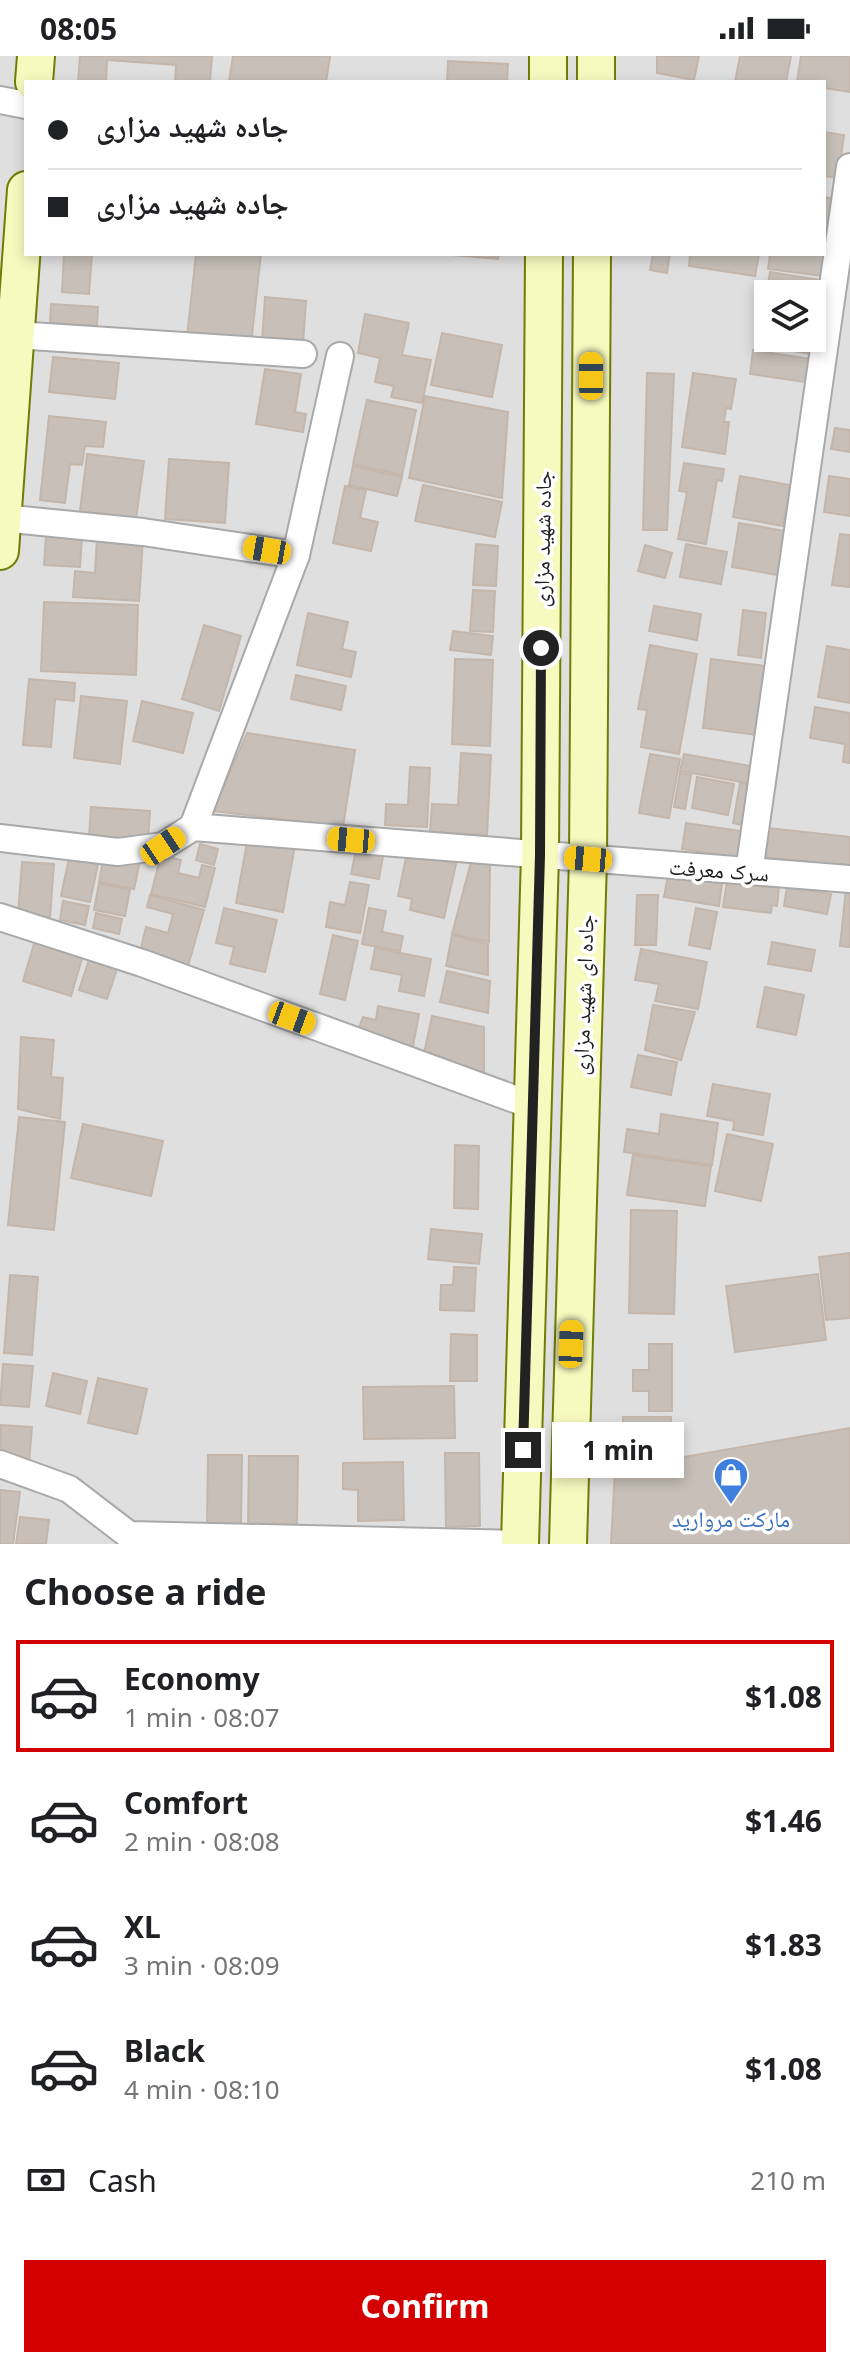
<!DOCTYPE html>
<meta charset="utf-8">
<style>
:root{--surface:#fff;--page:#f2f2f2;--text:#202124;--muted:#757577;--line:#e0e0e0;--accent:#d40000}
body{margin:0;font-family:"Noto Sans","Noto Naskh Arabic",sans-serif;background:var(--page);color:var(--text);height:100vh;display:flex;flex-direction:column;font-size:30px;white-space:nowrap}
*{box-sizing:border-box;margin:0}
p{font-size:26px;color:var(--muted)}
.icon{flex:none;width:44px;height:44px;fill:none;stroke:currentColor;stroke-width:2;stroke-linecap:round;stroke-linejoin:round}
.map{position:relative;height:1488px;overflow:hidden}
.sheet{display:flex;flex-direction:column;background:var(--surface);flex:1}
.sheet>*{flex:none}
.hud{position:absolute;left:24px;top:24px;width:802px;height:176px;border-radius:0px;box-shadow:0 4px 12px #0003;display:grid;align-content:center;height:176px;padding:0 24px;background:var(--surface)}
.fabs{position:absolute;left:754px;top:224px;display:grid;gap:16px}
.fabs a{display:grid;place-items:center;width:72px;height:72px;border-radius:0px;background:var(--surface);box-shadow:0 4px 12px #0003;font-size:40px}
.end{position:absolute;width:36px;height:36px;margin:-18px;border:10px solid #222;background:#fff;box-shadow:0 0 0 4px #fff}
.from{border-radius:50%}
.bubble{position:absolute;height:56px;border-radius:0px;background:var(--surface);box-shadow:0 4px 12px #0003;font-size:26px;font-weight:700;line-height:56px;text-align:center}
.car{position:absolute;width:24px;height:48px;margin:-24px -12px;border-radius:10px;box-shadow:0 0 6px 2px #0007;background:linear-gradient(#f5c518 24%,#345 0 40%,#f5c518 0 76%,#345 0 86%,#f5c518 0)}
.hud b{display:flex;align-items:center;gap:28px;height:76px;font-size:30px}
.hud b+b{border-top:2px solid var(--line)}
.hud i{width:20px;height:20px;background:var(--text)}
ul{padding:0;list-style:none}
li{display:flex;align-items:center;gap:24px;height:112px;margin:0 16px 12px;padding:0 8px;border:4px solid transparent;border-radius:0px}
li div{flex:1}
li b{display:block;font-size:30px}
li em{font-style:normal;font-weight:700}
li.active{border-color:var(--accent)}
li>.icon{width:72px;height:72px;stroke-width:1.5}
h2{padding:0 24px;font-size:36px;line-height:96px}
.pay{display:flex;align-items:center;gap:20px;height:88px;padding:0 24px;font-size:30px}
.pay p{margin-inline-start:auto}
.action{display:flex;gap:16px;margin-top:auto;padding:16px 24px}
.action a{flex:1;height:92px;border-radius:0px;background:var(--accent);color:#fff;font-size:32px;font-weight:700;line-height:92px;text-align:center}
.status{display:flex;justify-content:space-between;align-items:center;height:56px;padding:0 40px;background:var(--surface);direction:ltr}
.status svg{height:22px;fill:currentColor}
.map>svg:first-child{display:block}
.residential{fill:#e0dfdf;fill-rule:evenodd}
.building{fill:#c7bfb8;stroke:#c4b6ab;stroke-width:2;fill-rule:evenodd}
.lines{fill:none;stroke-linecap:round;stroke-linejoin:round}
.street-casing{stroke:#a9a9a9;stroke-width:30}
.secondary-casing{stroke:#707d05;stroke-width:40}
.street{stroke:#fff;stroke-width:26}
.secondary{stroke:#f7fabf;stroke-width:36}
.route{stroke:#222;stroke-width:10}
.labels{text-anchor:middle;stroke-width:7;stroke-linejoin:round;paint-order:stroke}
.street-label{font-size:22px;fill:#222;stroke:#fff}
.shop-label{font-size:22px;fill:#366cbe;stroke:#fff}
</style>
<div class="status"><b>08:05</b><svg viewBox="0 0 49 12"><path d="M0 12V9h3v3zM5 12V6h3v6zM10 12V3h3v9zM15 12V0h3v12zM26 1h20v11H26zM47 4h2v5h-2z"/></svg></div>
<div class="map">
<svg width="850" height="1488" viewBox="0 0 850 1488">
<rect width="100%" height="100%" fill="#f2efe9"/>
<!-- residential -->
<path class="residential" d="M0,0H850V1488H0ZM26,26H824V198H26ZM768,238H812V282H768Z"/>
<!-- building -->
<g class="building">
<polygon points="80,0 212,0 210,26 175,26 176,9 107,4 106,26 78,26"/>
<polygon points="233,0 321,0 330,1 326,26 229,26"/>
<polygon points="657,0 699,0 694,24 657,17"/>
<polygon points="740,0 791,0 786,26 735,25"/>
<polygon points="801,0 850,0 850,36 824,32 824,26 797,26"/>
<polygon points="448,5 508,8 507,26 447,26"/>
<polygon points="824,76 844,79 838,122 824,120"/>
<polygon points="824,141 836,143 823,220 768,213 770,198 824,198"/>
<polygon points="64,198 92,198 89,238 62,236"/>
<polygon points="196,198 261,198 251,288 187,281"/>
<polygon points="440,198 499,198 498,203"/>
<polygon points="653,198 670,198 667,217 650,214"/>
<polygon points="690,198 759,198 755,220 689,210"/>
<path d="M770,216L826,225L814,298L758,290ZM768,238H812V282H768Z"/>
<polygon points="265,241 306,245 303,289 262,286"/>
<polygon points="51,248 98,251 97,270 50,267"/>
<polygon points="365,258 409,267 402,299 431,304 422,347 391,341 394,330 375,326 380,302 358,297"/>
<polygon points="442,277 502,289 492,341 431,329"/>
<polygon points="753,294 817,304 813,327 750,318"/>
<polygon points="53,301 119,307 115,343 49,336"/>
<polygon points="265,313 301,318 295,356 306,358 303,376 256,368"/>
<polygon points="647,317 674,318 667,474 643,474"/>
<polygon points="693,317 736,323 731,353 726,352 724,366 729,366 725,398 682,391"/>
<polygon points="425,340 508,356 502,442 409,422"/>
<polygon points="367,344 416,354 402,419 353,408"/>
<polygon points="49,360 106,366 103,391 85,390 82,409 70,408 65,447 40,444"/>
<polygon points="835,372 850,374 850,396 831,393"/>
<polygon points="87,398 144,405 135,470 79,463"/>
<polygon points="169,403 229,407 225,467 165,463"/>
<polygon points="684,407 724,413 722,425 717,424 706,488 678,483 687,436 679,435"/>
<polygon points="353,410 402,421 397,440 349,429"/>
<polygon points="740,420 790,429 783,470 733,461"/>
<polygon points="829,420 850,423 850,460 824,456"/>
<polygon points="423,429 502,446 495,481 415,465"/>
<polygon points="345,430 366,434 360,462 378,466 371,495 333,487"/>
<polygon points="739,467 785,475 778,519 732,511"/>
<polygon points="840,478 850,479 850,531 832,529"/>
<polygon points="46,479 82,482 80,511 44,509"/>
<polygon points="97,481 143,484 139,545 73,541 75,515 95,517"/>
<polygon points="476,488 498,490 496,530 473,529"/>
<polygon points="686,488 727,496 721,528 680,521"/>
<polygon points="645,489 672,497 665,522 638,515"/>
<polygon points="473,534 495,535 493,576 470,575"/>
<polygon points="44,546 138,549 136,619 41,615"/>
<polygon points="654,550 701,558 697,584 649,575"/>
<polygon points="743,554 766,557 761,602 738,599"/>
<polygon points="308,557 348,566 342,593 356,596 351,621 297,609"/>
<polygon points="204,569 241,580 219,655 182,643"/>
<polygon points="453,575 493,580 491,599 450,594"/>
<polygon points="650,589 697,598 679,698 641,691 647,654 638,653"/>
<polygon points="827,590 850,594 850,647 818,641"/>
<polygon points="455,603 493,604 490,690 452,688"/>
<polygon points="711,603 765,610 756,679 703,672"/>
<polygon points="296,619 346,630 341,654 291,643"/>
<polygon points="29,623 75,627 74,645 55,643 51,691 23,689"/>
<polygon points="81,640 127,645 120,708 74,702"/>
<polygon points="142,645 193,657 183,697 133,685"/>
<polygon points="815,651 850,657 850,707 843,706 845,688 810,682"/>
<polygon points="247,677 355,694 343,771 213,755"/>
<polygon points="461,697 491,699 487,779 430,776 432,748 458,749"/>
<polygon points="650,698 680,703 669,762 639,757"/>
<polygon points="684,698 756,711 753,728 680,715"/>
<polygon points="410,711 430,712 427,771 385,769 386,748 408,749"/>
<polygon points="680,717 691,719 685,753 674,751"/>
<polygon points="697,721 734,728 728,759 692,752"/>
<polygon points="740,727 754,729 746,770 733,767"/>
<polygon points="91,751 150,755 148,783 89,780"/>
<polygon points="686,767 748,776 744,802 682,793"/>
<polygon points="768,772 850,781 850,811 765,801"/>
<polygon points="248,781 295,789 283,856 236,847"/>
<polygon points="200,788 218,793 214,809 196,804"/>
<polygon points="356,794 383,800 379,823 351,818"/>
<polygon points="407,797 456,808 444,862 410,854 412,843 398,840"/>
<polygon points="104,799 140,806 134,833 99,826"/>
<polygon points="161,799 181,804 178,817 199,822 202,809 215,812 205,851 151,838"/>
<polygon points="69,802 98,808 90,846 61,840"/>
<polygon points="472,802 490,807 489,886 452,878"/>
<polygon points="22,806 54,808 50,861 18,859"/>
<polygon points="668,819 722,827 719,850 664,841"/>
<polygon points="350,826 369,829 360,877 326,871 330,846 345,849"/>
<polygon points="727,826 779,832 777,850 772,849 771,857 723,851"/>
<polygon points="99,827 130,834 125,860 94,854"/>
<polygon points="787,831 831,838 827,858 784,850"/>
<polygon points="846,833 850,834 850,891 840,890"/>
<polygon points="150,839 204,854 188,910 141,892 146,871 168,877 173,858 147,851"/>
<polygon points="637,839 658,839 656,889 635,889"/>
<polygon points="63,845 89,850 85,869 60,864"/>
<polygon points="224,852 277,864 265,916 230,908 234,891 216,887"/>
<polygon points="369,852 386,855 382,876 403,880 400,895 362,888"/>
<polygon points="696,852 717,856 710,893 689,889"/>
<polygon points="96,857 122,863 119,878 93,872"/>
<polygon points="333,879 358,885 345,944 320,938"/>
<polygon points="452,879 488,888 488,919 446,910"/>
<polygon points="36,881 84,896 71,940 23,925"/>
<polygon points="772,886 815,894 811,915 768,908"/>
<polygon points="375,892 431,903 424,940 399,935 402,919 371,913"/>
<polygon points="641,893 707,906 698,953 655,945 659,928 635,924"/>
<polygon points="90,901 118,910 107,943 79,934"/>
<polygon points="447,915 490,925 488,957 440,946"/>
<polygon points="765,931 804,939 796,979 757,971"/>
<polygon points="653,949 695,956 681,1004 645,994"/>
<polygon points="378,950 419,958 412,996 357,977 363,961 376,964"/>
<polygon points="432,960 484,971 484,1017 423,1002"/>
<polygon points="21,981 54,984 51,1021 63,1022 60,1063 18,1053"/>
<polygon points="638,999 677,1006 671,1039 631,1031"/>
<polygon points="713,1028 770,1038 763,1079 733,1074 734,1065 707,1060"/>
<polygon points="661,1058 718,1067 712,1109 624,1096 627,1073 659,1078"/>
<polygon points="19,1061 65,1066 54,1174 8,1169"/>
<polygon points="83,1068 163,1085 151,1140 71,1122"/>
<polygon points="727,1078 773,1088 761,1145 715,1135"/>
<polygon points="455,1089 479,1090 478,1153 454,1152"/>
<polygon points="633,1099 711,1110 705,1150 627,1139"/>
<polygon points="631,1154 677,1155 674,1258 629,1257"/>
<polygon points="431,1173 482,1178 479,1208 428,1203"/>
<polygon points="850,1197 850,1262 826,1264 819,1201"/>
<polygon points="454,1211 476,1212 474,1255 440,1254 441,1229 453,1229"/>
<polygon points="818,1218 826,1284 735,1296 726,1230"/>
<polygon points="10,1219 38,1221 32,1299 4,1297"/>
<polygon points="451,1278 477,1279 477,1325 450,1325"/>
<polygon points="649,1288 672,1288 672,1355 649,1355 649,1335 633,1335 633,1314 649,1314"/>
<polygon points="3,1308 33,1310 29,1351 0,1349"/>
<polygon points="53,1317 87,1325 80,1358 46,1350"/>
<polygon points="98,1322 147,1333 137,1378 88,1367"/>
<polygon points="454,1330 455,1382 364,1383 363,1331"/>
<rect x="623" y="1361" width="48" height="27"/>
<polygon points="1,1369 32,1371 29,1407 0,1406"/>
<polygon points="850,1372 850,1488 611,1488 615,1413"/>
<polygon points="445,1397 479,1397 480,1470 446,1471"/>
<polygon points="208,1399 242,1399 241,1469 207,1468"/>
<polygon points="249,1400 298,1400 297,1469 248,1469"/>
<polygon points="403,1406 404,1464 358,1465 358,1434 343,1433 343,1407"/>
<polygon points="0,1434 20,1436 13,1488 0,1488"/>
<polygon points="20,1461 49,1464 46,1488 16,1488"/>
</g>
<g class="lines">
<defs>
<g id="street">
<polyline points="0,44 26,49"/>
<polyline points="16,279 303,298"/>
<polyline points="2,462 143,476 296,499"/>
<polyline points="193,771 296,499 340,300"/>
<polyline points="0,782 118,796 163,790 193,771 850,823"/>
<polyline points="749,816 850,111"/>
<polyline points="0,861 142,907 531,1049"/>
<polyline points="0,1408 69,1433 129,1479 520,1488"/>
</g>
<g id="secondary">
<polyline points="34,26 36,0"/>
<polyline points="548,26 548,0"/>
<polyline points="596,26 596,0"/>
<polyline points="0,495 26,134"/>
<polyline points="520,1488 540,799 544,198"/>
<polyline points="568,1488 588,803 592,198"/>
</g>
</defs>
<!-- street casing -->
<use href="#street" class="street-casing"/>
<!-- secondary casing -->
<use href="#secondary" class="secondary-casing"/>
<!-- street -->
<use href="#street" class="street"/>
<!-- secondary -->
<use href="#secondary" class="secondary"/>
</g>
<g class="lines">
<!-- route -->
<polyline class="route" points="523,1394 540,799 541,592"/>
</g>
<!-- icons -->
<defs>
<symbol id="shop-pin" viewBox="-11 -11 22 30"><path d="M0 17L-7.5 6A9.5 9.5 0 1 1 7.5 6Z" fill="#3f7fe0" stroke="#fff"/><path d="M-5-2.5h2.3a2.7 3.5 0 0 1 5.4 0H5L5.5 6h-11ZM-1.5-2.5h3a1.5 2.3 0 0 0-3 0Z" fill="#fff"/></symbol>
</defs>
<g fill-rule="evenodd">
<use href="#shop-pin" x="711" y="1399" width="40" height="54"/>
</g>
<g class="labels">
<!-- street labels -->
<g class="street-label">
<text transform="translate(542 483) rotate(-89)" y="8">جاده شهید مزاری</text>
<text transform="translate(719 814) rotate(4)" y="8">سرک معرفت</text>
<text transform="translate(583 939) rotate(-88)" y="8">جاده ای شهید مزاری</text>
</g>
<!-- shop labels -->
<g class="shop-label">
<text x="731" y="1471">مارکت مروارید</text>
</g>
</g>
</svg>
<div class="fabs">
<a><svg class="icon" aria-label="layers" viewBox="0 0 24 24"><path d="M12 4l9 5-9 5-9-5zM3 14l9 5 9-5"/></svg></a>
</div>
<i class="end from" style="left:541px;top:592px"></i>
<i class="end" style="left:523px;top:1394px"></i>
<div class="bubble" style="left:552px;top:1366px;width:132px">1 min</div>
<i class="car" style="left:591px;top:320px;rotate:0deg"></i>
<i class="car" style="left:267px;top:494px;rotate:280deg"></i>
<i class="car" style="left:351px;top:784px;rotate:275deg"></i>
<i class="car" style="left:163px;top:790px;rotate:56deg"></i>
<i class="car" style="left:588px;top:803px;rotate:275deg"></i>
<i class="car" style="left:292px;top:962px;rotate:110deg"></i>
<i class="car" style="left:571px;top:1288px;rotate:2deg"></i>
<div class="hud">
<b><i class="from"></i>جاده شهید مزاری</b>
<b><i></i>جاده شهید مزاری</b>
</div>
</div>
<section class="sheet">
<h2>Choose a ride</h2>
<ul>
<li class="active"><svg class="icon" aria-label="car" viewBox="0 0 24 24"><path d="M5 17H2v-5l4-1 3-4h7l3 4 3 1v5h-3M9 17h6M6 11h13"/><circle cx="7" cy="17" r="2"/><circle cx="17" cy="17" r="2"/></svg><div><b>Economy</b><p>1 min · 08:07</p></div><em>$1.08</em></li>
<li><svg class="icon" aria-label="car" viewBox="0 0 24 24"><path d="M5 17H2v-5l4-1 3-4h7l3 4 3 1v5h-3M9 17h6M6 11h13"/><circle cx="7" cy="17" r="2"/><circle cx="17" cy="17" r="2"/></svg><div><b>Comfort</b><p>2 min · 08:08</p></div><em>$1.46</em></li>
<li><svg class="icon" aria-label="car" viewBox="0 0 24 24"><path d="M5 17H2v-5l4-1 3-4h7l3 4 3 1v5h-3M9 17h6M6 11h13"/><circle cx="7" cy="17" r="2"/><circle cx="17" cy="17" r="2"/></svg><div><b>XL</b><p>3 min · 08:09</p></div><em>$1.83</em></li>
<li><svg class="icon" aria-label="car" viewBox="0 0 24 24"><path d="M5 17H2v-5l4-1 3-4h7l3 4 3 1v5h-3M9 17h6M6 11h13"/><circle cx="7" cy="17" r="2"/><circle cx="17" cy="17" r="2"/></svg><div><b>Black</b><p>4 min · 08:10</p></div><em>$1.08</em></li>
</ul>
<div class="pay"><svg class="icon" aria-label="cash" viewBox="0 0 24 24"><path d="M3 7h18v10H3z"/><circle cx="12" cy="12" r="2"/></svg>Cash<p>210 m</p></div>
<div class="action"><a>Confirm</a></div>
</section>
